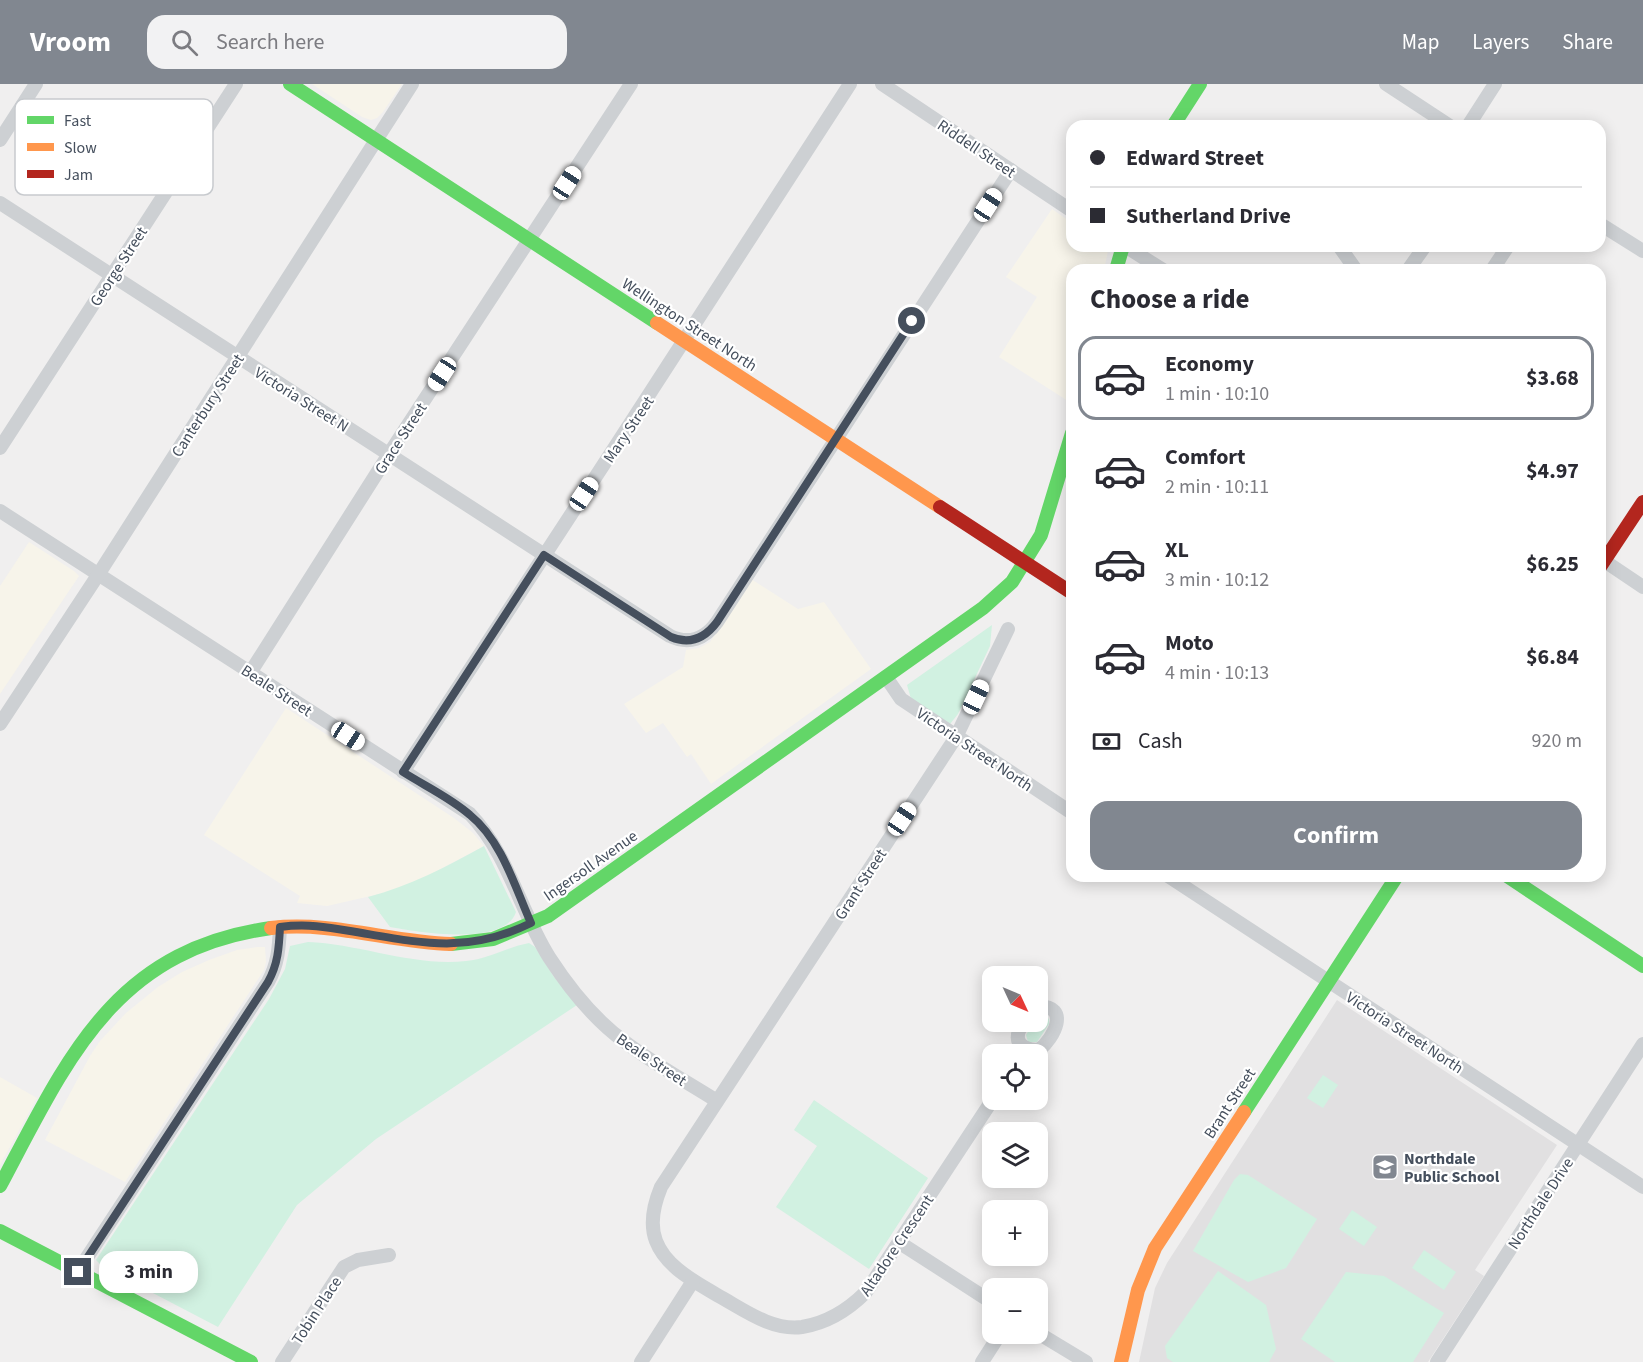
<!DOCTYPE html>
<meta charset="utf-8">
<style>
:root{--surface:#fff;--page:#f2f2f3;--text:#2b2b33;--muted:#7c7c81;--line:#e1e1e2;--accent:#818790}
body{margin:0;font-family:"Source Sans 3",sans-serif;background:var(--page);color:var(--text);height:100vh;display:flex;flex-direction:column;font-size:22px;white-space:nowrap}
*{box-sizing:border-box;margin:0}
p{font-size:20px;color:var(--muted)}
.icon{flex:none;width:33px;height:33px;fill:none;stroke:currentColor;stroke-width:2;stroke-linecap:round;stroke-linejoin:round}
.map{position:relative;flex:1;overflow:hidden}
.panel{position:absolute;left:1066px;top:180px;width:540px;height:618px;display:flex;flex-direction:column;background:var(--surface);border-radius:18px;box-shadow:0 3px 15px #0003}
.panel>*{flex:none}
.guide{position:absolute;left:1066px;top:36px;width:540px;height:132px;border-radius:18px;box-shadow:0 3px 15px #0003;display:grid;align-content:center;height:132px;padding:0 24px;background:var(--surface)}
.needle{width:39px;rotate:134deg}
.controls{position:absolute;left:982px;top:882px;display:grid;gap:12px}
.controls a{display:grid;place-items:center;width:66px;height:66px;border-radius:12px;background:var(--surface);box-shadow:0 3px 15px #0003;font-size:30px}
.end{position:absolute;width:27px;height:27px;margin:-14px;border:8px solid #454f5d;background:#fff;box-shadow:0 0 0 3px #fff}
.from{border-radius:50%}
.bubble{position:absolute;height:42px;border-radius:18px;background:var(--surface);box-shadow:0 3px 15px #0003;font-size:20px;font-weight:700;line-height:42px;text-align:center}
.car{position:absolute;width:18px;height:36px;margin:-18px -9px;border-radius:8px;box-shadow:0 0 4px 2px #0007;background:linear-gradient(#fff 24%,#345 0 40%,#fff 0 76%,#345 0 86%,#fff 0)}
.guide b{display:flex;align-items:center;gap:21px;height:57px;font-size:22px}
.guide b+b{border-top:2px solid var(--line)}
.guide i{width:15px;height:15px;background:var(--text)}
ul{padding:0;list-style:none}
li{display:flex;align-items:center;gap:18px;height:84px;margin:0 12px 9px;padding:0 12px;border:3px solid transparent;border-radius:18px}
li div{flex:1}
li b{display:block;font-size:22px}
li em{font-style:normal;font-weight:700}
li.on{border-color:var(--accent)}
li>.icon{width:54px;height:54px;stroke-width:1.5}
h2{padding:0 24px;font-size:27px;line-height:72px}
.pay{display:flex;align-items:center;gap:15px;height:66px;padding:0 24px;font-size:22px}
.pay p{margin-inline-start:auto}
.primary-button{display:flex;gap:12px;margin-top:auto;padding:12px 24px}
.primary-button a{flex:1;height:69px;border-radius:18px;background:var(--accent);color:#fff;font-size:24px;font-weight:700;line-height:69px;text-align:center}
header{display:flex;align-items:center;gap:36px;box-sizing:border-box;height:84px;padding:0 30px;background:var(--accent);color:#fff}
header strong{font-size:28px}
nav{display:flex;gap:33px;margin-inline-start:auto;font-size:21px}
.search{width:420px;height:54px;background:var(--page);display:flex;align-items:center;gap:15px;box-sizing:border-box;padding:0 21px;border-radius:18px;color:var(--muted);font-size:22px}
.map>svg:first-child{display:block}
.commercial{fill:#f7f4ea}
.education{fill:#e1e0e1}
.green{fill:#d1f1e1}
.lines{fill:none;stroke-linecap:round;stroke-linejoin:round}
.street{stroke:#cdd0d3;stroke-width:14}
.fast{stroke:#63d668;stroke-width:14}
.slow{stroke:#ff974d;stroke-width:14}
.jam{stroke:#b3261e;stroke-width:14}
.route{stroke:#454f5d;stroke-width:8}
.labels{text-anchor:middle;stroke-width:4.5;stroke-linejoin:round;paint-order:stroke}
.street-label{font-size:16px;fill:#454f5d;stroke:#fff}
.poi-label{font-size:16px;font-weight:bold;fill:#454f5d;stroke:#fff;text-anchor:start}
.key{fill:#fff;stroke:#c7cace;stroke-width:1.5}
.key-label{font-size:16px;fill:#454f5d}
</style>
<header>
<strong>Vroom</strong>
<div class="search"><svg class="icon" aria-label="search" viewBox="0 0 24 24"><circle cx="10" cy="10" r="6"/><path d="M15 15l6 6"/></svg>Search here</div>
<nav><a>Map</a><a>Layers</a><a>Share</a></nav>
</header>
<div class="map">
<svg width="1643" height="1278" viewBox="0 0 1643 1278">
<rect width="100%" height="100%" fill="#f0efef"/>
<!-- commercial -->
<g class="commercial">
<polygon points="312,0 402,0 383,28 377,34 371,36 362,33"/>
<polygon points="1052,125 1072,139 1072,162 1106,162 1108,167 1104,186 1072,186 1072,304 1068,317 999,273 1037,213 1006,193"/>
<polygon points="29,458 74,487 79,492 0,610 0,502"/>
<polygon points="751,495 798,525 824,518 871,585 711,700 691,670 687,673 663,639 646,649 624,620 683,583 686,566 699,564 710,558"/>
<polygon points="286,624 454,734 473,749 484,762 418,797 397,806 327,822 297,819 300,812 204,751"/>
<polygon points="257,863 265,863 266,878 264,886 125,1098 45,1056 90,972 100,957 126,929 158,903 182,888 209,876 237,866"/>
<polygon points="0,993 37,1014 0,1081"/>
</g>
<!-- education -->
<polygon class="education" points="1337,916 1557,1061 1475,1186 1484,1192 1428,1278 1139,1278 1155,1204 1167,1179"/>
<!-- green -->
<g class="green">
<polygon points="992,541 990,562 958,630 950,640 911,615 907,601"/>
<path d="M484,762L516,828C505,863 417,848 390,843L368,813C410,802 446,783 484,762Z"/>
<path d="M308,858C360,860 415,883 466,877C488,875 507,863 529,859L535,863L554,893L577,921L376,1055L297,1121L218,1243L103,1183L96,1176L269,915L285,885L290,862Z"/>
<polygon points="1044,931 1049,935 1049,940 1037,958 1028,958 1026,951 1034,938 1038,938 1038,932"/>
<polygon points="1323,991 1338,1001 1323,1024 1307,1014"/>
<polygon points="814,1016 928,1094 869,1185 776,1123 817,1062 794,1046"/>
<polygon points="1240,1090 1248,1091 1317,1135 1286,1184 1248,1198 1193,1167 1234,1096"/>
<polygon points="1352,1126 1377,1143 1364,1162 1339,1145"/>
<polygon points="1424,1166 1456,1188 1444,1206 1412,1184"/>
<polygon points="1218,1187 1266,1221 1276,1265 1269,1278 1173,1278 1167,1274 1165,1262"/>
<polygon points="1346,1188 1384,1192 1444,1229 1413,1278 1335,1278 1301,1255"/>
</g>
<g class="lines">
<!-- street -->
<g class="street">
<polyline points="882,0 1072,127"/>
<polyline points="1386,0 1450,42"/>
<polyline points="1468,42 1495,0"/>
<polyline points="0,56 36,0"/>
<path d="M0,119L670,552C689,561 705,555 717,538L1011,86"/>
<polyline points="1600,140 1643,167"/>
<polyline points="1125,162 1163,186"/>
<polyline points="1339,162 1356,186"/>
<polyline points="1408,186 1425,162"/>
<polyline points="1492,186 1508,162"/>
<polyline points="0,364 236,0"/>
<path d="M0,427L470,730C509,771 520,827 549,873C569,904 596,937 625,958C654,980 687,998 717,1017"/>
<polyline points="1600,474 1643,503"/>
<polyline points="250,589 389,370 631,0"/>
<polyline points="886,593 901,615 1072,729"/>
<polyline points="0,640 98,491 412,0"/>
<path d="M403,688C552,459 703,230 850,0"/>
<polyline points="1168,792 1643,1103"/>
<path d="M1025,938C1023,941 1018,946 1018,951C1016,963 1030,966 1039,966C1054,954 1071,922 1038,922"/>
<path d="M993,1015L866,1208C848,1226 827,1239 802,1243C771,1247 743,1225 717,1211C694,1197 666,1183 656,1157C649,1139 654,1120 661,1103L956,653L1008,545"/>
<polyline points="900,1159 993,1219"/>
<path d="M78,1187L268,898C278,880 279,864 280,843"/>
<polyline points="1038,1249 1086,1278"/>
<polyline points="282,1278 344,1183 358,1176 389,1171"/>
<polyline points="641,1278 693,1197"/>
<polyline points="982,1278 1000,1250"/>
<polyline points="1437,1278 1643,960"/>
</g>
<!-- fast -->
<g class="fast">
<polyline points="290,0 657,239"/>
<polyline points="1173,42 1200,0"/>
<polyline points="1116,186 1123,162"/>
<polyline points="1507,792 1643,882"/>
<polyline points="451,860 493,855 548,832 983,524 1012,498 1041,451 1072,349"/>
<polyline points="1244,1028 1397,792"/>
<path d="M0,1102C67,976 113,866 271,844"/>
<polyline points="0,1147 251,1278"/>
</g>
<!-- slow -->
<g class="slow">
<polyline points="657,239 940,423"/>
<path d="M271,844C332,837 390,858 451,860"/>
<polyline points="1121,1278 1138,1206 1155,1164 1244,1028"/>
</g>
<!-- jam -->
<g class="jam">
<polyline points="940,423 1072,509"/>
<polyline points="1600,483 1643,418"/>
</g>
</g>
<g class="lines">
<!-- route -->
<path class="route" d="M78,1188L268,898C278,880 279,864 280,843C310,839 332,844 362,849C426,860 470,869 531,839C515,803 502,757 470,731C451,714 425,702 403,688L544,471L671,553C690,561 705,554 717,538L912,237"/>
</g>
<!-- icons -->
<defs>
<symbol id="school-square" viewBox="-11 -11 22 22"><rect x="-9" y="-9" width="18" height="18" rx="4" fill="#818790" stroke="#fff"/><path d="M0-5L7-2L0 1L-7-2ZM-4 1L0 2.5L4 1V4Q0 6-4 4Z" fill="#fff"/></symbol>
</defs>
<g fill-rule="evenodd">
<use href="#school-square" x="1370" y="1068" width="30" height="30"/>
</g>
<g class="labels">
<!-- street labels -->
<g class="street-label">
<text transform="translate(977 64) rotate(34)" y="6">Riddell Street</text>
<text transform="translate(118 182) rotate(-57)" y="6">George Street</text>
<text transform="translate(690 240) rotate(33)" y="6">Wellington Street North</text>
<text transform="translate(302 315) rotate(32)" y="6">Victoria Street N</text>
<text transform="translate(207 321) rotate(-57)" y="6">Canterbury Street</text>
<text transform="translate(628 345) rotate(-56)" y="6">Mary Street</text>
<text transform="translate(400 354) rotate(-57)" y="6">Grace Street</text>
<text transform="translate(277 606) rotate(33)" y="6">Beale Street</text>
<text transform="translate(975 665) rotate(34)" y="6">Victoria Street North</text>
<text transform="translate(590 781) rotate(-35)" y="6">Ingersoll Avenue</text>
<text transform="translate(860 800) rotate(-57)" y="6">Grant Street</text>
<text transform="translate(1405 948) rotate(33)" y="6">Victoria Street North</text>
<text transform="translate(652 975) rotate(34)" y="6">Beale Street</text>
<text transform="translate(1229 1019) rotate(-57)" y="6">Brant Street</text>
<text transform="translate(1540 1119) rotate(-57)" y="6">Northdale Drive</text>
<text transform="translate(896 1161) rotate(-56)" y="6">Altadore Crescent</text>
<text transform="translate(316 1226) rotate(-57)" y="6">Tobin Place</text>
</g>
<!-- poi labels -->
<g class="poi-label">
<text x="1404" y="1080">Northdale<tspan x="1404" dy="18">Public School</tspan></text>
</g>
</g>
<!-- legend -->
<rect x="15" y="15" width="198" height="96" rx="9" class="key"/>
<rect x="27" y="32" width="27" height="8" fill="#63d668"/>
<rect x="27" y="59" width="27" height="8" fill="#ff974d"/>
<rect x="27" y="86" width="27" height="8" fill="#b3261e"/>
<g class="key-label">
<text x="64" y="42">Fast</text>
<text x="64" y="69">Slow</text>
<text x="64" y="96">Jam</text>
</g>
</svg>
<div class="controls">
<a><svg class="needle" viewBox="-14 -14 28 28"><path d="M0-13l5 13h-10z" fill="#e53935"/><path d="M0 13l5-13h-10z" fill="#7c7c81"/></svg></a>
<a><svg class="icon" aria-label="locate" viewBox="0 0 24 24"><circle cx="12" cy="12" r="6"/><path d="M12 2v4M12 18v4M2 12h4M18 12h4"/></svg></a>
<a><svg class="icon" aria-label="layers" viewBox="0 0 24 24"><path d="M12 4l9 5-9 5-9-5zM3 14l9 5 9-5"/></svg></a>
<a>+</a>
<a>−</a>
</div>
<i class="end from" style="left:912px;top:237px"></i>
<i class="end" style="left:78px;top:1188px"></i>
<div class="bubble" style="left:99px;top:1167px;width:99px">3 min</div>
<i class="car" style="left:567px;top:99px;rotate:33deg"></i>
<i class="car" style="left:988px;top:121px;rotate:33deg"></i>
<i class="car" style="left:442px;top:290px;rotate:213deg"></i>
<i class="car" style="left:584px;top:410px;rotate:34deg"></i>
<i class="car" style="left:976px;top:613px;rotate:25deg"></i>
<i class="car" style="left:348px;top:652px;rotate:123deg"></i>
<i class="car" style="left:902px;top:735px;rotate:34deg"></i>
<div class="guide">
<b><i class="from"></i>Edward Street</b>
<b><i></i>Sutherland Drive</b>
</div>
<section class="panel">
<h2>Choose a ride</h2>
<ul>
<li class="on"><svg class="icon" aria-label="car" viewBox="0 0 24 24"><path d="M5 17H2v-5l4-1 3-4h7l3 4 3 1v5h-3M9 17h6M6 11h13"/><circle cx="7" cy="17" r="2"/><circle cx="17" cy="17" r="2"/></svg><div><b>Economy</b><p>1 min · 10:10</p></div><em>$3.68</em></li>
<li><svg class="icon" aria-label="car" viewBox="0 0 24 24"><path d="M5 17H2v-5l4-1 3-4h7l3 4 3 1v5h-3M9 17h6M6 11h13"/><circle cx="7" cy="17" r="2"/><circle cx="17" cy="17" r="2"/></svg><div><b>Comfort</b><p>2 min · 10:11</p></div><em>$4.97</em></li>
<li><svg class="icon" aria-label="car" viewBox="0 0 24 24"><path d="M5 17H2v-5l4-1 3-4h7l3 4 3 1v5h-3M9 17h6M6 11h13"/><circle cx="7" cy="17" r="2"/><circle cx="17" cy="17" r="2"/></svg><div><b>XL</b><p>3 min · 10:12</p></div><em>$6.25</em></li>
<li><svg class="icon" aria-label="car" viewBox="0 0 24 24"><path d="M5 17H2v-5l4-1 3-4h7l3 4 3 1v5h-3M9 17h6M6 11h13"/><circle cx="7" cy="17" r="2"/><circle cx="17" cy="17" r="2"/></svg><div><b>Moto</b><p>4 min · 10:13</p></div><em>$6.84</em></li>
</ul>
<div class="pay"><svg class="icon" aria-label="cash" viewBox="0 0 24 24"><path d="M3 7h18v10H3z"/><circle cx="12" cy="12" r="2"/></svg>Cash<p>920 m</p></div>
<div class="primary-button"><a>Confirm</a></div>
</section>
</div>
